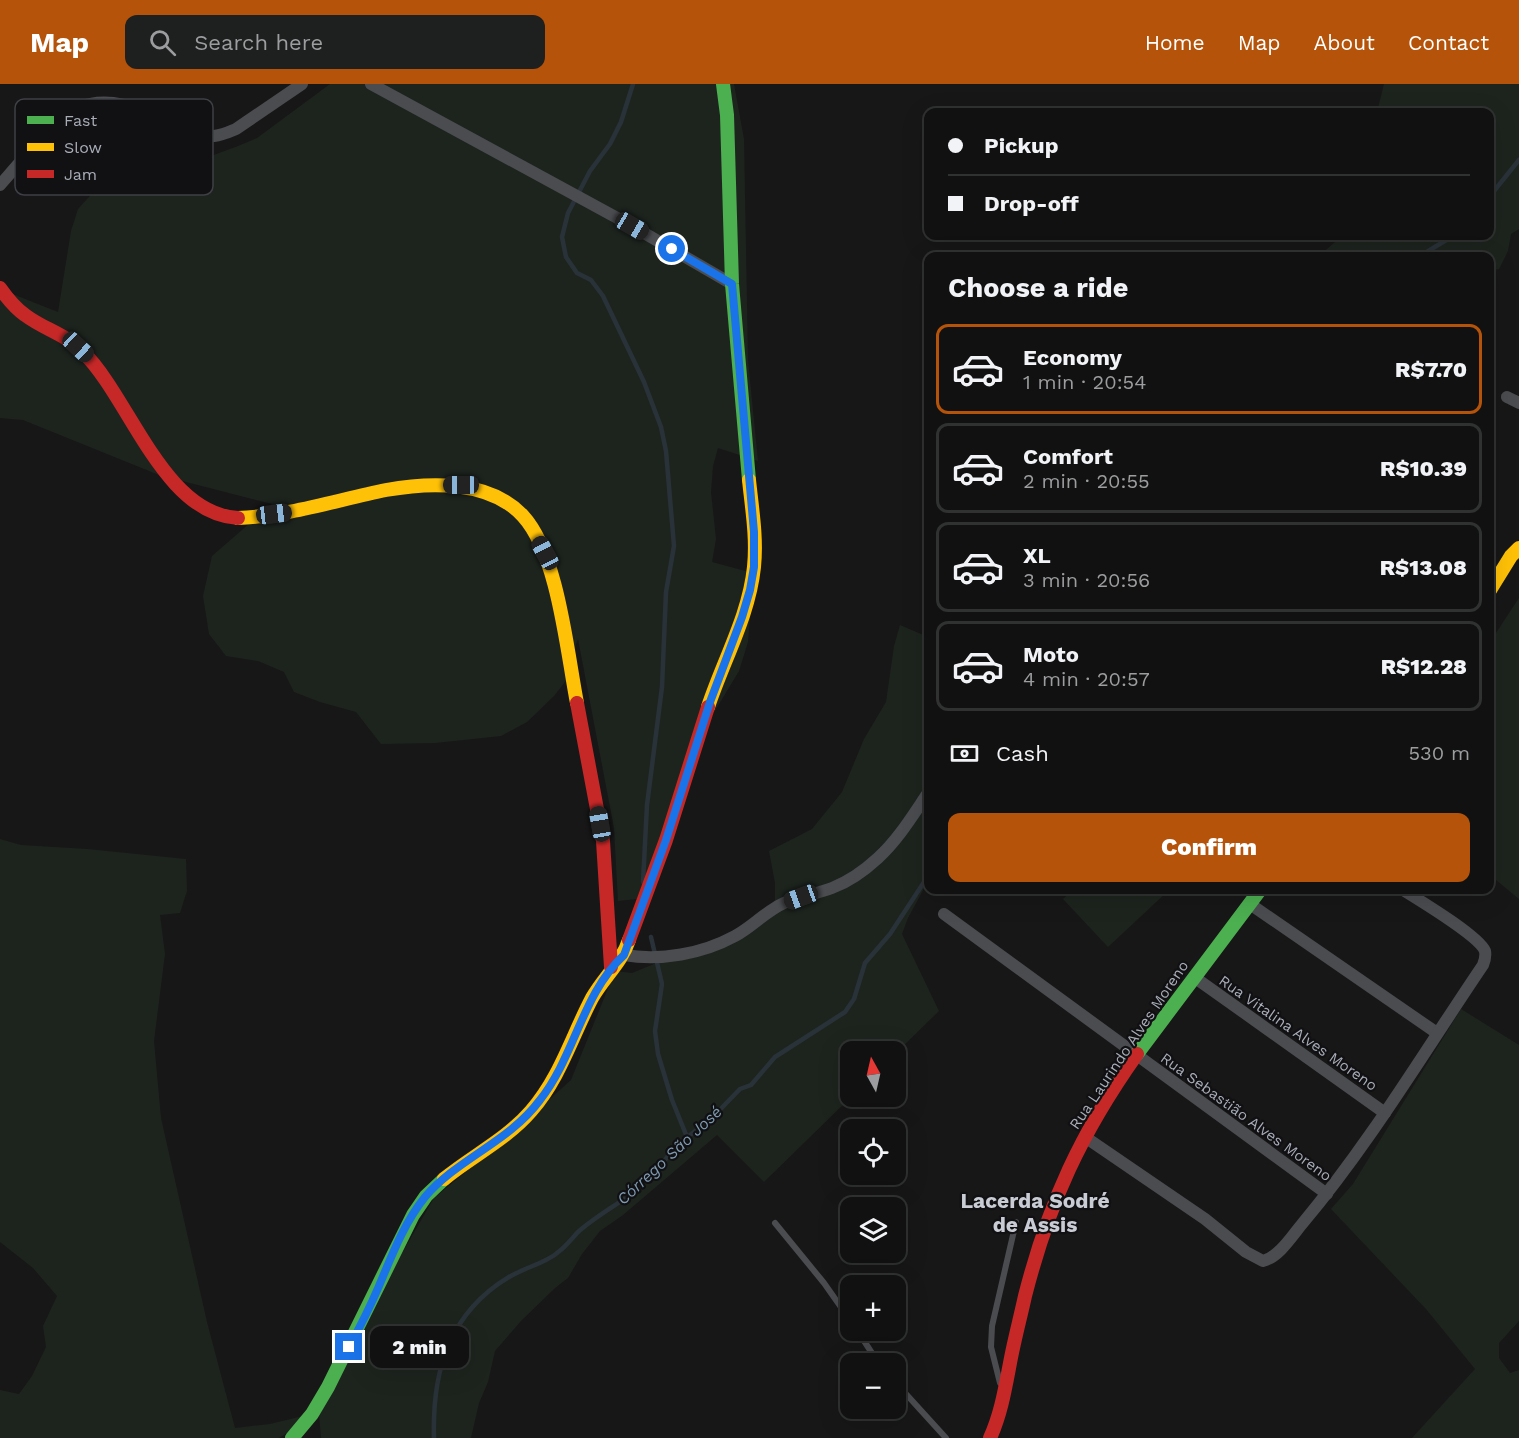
<!DOCTYPE html>
<meta charset="utf-8">
<style>
:root{--surface:#111;--page:#1e1f1f;--text:#f1f3f6;--muted:#9c9d9f;--line:#303131;--accent:#b45309}
body{margin:0;font-family:"Work Sans",sans-serif;background:var(--page);color:var(--text);height:100vh;display:flex;flex-direction:column;font-size:22px;white-space:nowrap}
*{box-sizing:border-box;margin:0}
p{font-size:20px;color:var(--muted)}
.icon{flex:none;width:33px;height:33px;fill:none;stroke:currentColor;stroke-width:2;stroke-linecap:round;stroke-linejoin:round}
.map{position:relative;flex:1;overflow:hidden}
.sheet{position:absolute;left:924px;top:168px;width:570px;height:642px;display:flex;flex-direction:column;background:var(--surface);border-radius:12px;box-shadow:0 6px 24px #0002,0 0 0 2px var(--line)}
.sheet>*{flex:none}
.top-card{position:absolute;left:924px;top:24px;width:570px;height:132px;border-radius:12px;box-shadow:0 6px 24px #0002,0 0 0 2px var(--line);display:grid;align-content:center;height:132px;padding:0 24px;background:var(--surface)}
.needle{width:39px;rotate:352deg}
.controls{position:absolute;left:840px;top:957px;display:grid;gap:12px}
.controls a{display:grid;place-items:center;width:66px;height:66px;border-radius:12px;background:var(--surface);box-shadow:0 6px 24px #0002,0 0 0 2px var(--line);font-size:30px}
.end{position:absolute;width:27px;height:27px;margin:-14px;border:8px solid #1a73e8;background:#fff;box-shadow:0 0 0 3px #fff}
.from{border-radius:50%}
.bubble{position:absolute;height:42px;border-radius:12px;background:var(--surface);box-shadow:0 6px 24px #0002,0 0 0 2px var(--line);font-size:20px;font-weight:800;line-height:42px;text-align:center}
.car{position:absolute;width:18px;height:36px;margin:-18px -9px;border-radius:8px;box-shadow:0 0 4px 2px #0007;background:linear-gradient(#222 24%,#8ab4d8 0 40%,#222 0 76%,#8ab4d8 0 86%,#222 0)}
.top-card b{display:flex;align-items:center;gap:21px;height:57px;font-size:22px}
.top-card b+b{border-top:2px solid var(--line)}
.top-card i{width:15px;height:15px;background:var(--text)}
ul{padding:0;list-style:none}
li{display:flex;align-items:center;gap:18px;height:90px;margin:0 12px 9px;padding:0 12px;border:3px solid var(--line);border-radius:12px}
li div{flex:1}
li b{display:block;font-size:22px}
li em{font-style:normal;font-weight:800}
li.selected{border-color:var(--accent)}
li>.icon{width:54px;height:54px;stroke-width:1.5}
h2{padding:0 24px;font-size:27px;line-height:72px}
.pay{display:flex;align-items:center;gap:15px;height:66px;padding:0 24px;font-size:22px}
.pay p{margin-inline-start:auto}
.primary-button{display:flex;gap:12px;margin-top:auto;padding:12px 24px}
.primary-button a{flex:1;height:69px;border-radius:12px;background:var(--accent);color:#fff;font-size:24px;font-weight:800;line-height:69px;text-align:center}
header{display:flex;align-items:center;gap:36px;box-sizing:border-box;height:84px;padding:0 30px;background:var(--accent);color:#fff}
header strong{font-size:28px}
nav{display:flex;gap:33px;margin-inline-start:auto;font-size:21px}
.search{width:420px;height:54px;background:var(--page);display:flex;align-items:center;gap:15px;box-sizing:border-box;padding:0 21px;border-radius:12px;color:var(--muted);font-size:22px}
.map>svg:first-child{display:block}
.green{fill:#1d241e}
.lines{fill:none;stroke-linecap:round;stroke-linejoin:round}
.stream{stroke:#2a3239;stroke-width:4.5}
.lane{stroke:#4b4c50;stroke-width:6}
.street{stroke:#4b4c50;stroke-width:12}
.fast{stroke:#4caf50;stroke-width:14}
.slow{stroke:#ffc107;stroke-width:14}
.jam{stroke:#c62828;stroke-width:14}
.route{stroke:#1a73e8;stroke-width:8}
.labels{text-anchor:middle;stroke-width:4.5;stroke-linejoin:round;paint-order:stroke}
.street-label{font-size:15px;fill:#a8adb8;stroke:#111113}
.water-label{font-size:16px;font-style:italic;fill:#7f9bb3;stroke:#111113}
.district-label{font-size:21px;font-weight:bold;fill:#c9ccd4;stroke:#111113}
.key{fill:#111113;stroke:#3e4045;stroke-width:1.5}
.key-label{font-size:16px;fill:#a8adb8}
</style>
<header>
<strong>Map</strong>
<div class="search"><svg class="icon" aria-label="search" viewBox="0 0 24 24"><circle cx="10" cy="10" r="6"/><path d="M15 15l6 6"/></svg>Search here</div>
<nav><a>Home</a><a>Map</a><a>About</a><a>Contact</a></nav>
</header>
<div class="map">
<svg width="1519" height="1354" viewBox="0 0 1519 1354">
<rect width="100%" height="100%" fill="#171717"/>
<!-- green -->
<g class="green">
<polygon points="330,0 734,0 744,55 748,276 758,377 718,364 713,382 711,408 716,455 712,478 749,488 750,533 748,558 739,587 701,650 637,815 618,817 614,744 578,555 572,571 568,594 554,612 527,638 501,652 435,659 381,660 356,628 320,618 294,608 284,588 258,577 226,572 209,550 203,512 212,472 272,420 159,391 23,336 0,334 0,205 58,228 71,147 78,125 107,93 203,75 238,62 257,54"/>
<polygon points="1384,0 1519,0 1519,145 1511,150 1508,167 1499,185 1490,187 1490,172 1319,172 1342,152 1490,152 1490,28 1377,28"/>
<polygon points="1519,514 1519,815 1490,791 1490,558"/>
<polygon points="900,541 928,553 928,797 908,834 902,850 939,927 896,969 896,968 850,968 851,1013 764,1098 717,1051 623,1131 600,1147 582,1170 568,1194 555,1204 521,1237 495,1267 488,1298 479,1319 471,1354 321,1354 319,1329 279,1354 0,1354 0,1306 19,1310 32,1292 46,1263 43,1242 57,1212 33,1184 0,1158 0,755 21,761 87,765 186,775 187,807 180,829 160,831 165,870 154,957 161,1034 207,1238 235,1344 270,1340 319,1328 405,1164 434,1114 501,1059 571,996 615,887 632,889 754,839 775,816 775,799 769,767 812,745 842,708 864,655 886,618 894,562"/>
<polygon points="1073,806 1169,806 1108,863 1063,815"/>
<polygon points="1461,925 1519,961 1519,1237 1499,1259 1499,1274 1510,1289 1519,1286 1519,1354 1412,1354 1475,1285 1426,1225 1331,1125 1353,1100"/>
</g>
<g class="lines">
<!-- stream -->
<g class="stream">
<polyline points="633,0 621,38 610,60 590,87 568,129 562,153 566,173 577,189 591,196 603,212 644,298 661,343 666,367 674,462 666,508 662,603 647,721 643,798"/>
<polyline points="1490,112 1519,76"/>
<polyline points="1420,172 1453,152"/>
<polyline points="651,853 662,900 655,947 658,970 672,1016 687,1053"/>
<path d="M434,1354C432,1287 449,1229 509,1193C521,1186 534,1182 546,1176C559,1170 568,1159 577,1149C593,1134 615,1122 633,1109L638,1099L664,1077L678,1060L710,1036L740,1005L751,1001L775,973L845,928L854,915L865,879L890,850L928,792"/>
</g>
<!-- lane -->
<g class="lane">
<polyline points="775,1139 824,1199 850,1236"/>
<polyline points="857,1246 879,1280"/>
<polyline points="896,1299 946,1354"/>
<polyline points="1000,1299 991,1263 992,1242 1016,1138"/>
</g>
<!-- street -->
<g class="street">
<polyline points="371,0 632,142 732,200"/>
<path d="M0,101C17,82 57,33 78,24C114,8 151,31 184,44C193,48 204,53 214,52C223,51 229,48 236,45L302,0"/>
<polyline points="1507,313 1519,319"/>
<polyline points="1250,820 1437,949"/>
<polyline points="944,830 1327,1110"/>
<path d="M624,871C661,877 702,870 735,852C752,843 766,827 784,819C799,812 816,810 832,804C848,798 865,786 878,774C898,756 913,731 928,709"/>
<polyline points="1194,893 1385,1029"/>
<path d="M1085,1053L1205,1135L1246,1168L1263,1177C1279,1173 1292,1152 1302,1140C1370,1059 1424,968 1483,881C1485,876 1486,872 1485,867C1479,852 1419,816 1403,806"/>
</g>
<!-- fast -->
<g class="fast">
<polyline points="723,0 727,31 732,200 749,396"/>
<polyline points="1137,970 1260,806"/>
<polyline points="292,1354 312,1330 328,1303 413,1131 426,1112 444,1095"/>
</g>
<!-- slow -->
<g class="slow">
<path d="M238,434C288,432 337,416 386,406C430,398 490,396 523,432C558,470 567,568 577,619"/>
<polyline points="1490,506 1511,472 1519,464"/>
<path d="M708,623C723,577 749,532 754,483C757,454 752,425 749,396"/>
<path d="M444,1095C472,1072 507,1055 531,1027C560,994 572,952 592,914C604,893 622,878 629,856"/>
</g>
<!-- jam -->
<g class="jam">
<path d="M0,204C7,214 15,224 25,231C45,246 64,249 83,268C130,314 163,430 238,434"/>
<polyline points="577,619 603,757 611,883"/>
<polyline points="629,856 666,756 708,623"/>
<path d="M990,1354C1001,1330 1005,1305 1010,1279C1014,1257 1020,1235 1025,1212C1049,1118 1081,1049 1137,970"/>
</g>
</g>
<g class="lines">
<!-- route -->
<path class="route" d="M349,1263C360,1243 370,1223 379,1202C392,1171 404,1139 425,1113C457,1075 509,1058 540,1016C575,972 582,910 624,871L666,756L710,618L742,533L750,506L754,483V448L732,200L672,165"/>
</g>
<g class="labels">
<!-- street labels -->
<g class="street-label">
<text transform="translate(1298 949) rotate(35)" y="5">Rua Vitalina Alves Moreno</text>
<text transform="translate(1129 961) rotate(-56)" y="5">Rua Laurindo Alves Moreno</text>
<text transform="translate(1246 1033) rotate(36)" y="5">Rua Sebastião Alves Moreno</text>
</g>
<!-- water labels -->
<g class="water-label">
<text transform="translate(669 1071) rotate(-43)" y="6">Córrego São José</text>
</g>
<!-- district labels -->
<g class="district-label">
<text x="1035" y="1124">Lacerda Sodré<tspan x="1035" dy="24">de Assis</tspan></text>
</g>
</g>
<!-- legend -->
<rect x="15" y="15" width="198" height="96" rx="9" class="key"/>
<rect x="27" y="32" width="27" height="8" fill="#4caf50"/>
<rect x="27" y="59" width="27" height="8" fill="#ffc107"/>
<rect x="27" y="86" width="27" height="8" fill="#c62828"/>
<g class="key-label">
<text x="64" y="42">Fast</text>
<text x="64" y="69">Slow</text>
<text x="64" y="96">Jam</text>
</g>
</svg>
<div class="controls">
<a><svg class="needle" viewBox="-14 -14 28 28"><path d="M0-13l5 13h-10z" fill="#e53935"/><path d="M0 13l5-13h-10z" fill="#9c9d9f"/></svg></a>
<a><svg class="icon" aria-label="locate" viewBox="0 0 24 24"><circle cx="12" cy="12" r="6"/><path d="M12 2v4M12 18v4M2 12h4M18 12h4"/></svg></a>
<a><svg class="icon" aria-label="layers" viewBox="0 0 24 24"><path d="M12 4l9 5-9 5-9-5zM3 14l9 5 9-5"/></svg></a>
<a>+</a>
<a>−</a>
</div>
<i class="end from" style="left:672px;top:165px"></i>
<i class="end" style="left:349px;top:1263px"></i>
<div class="bubble" style="left:370px;top:1242px;width:99px">2 min</div>
<i class="car" style="left:632px;top:142px;rotate:120deg"></i>
<i class="car" style="left:78px;top:263px;rotate:133deg"></i>
<i class="car" style="left:461px;top:401px;rotate:270deg"></i>
<i class="car" style="left:274px;top:430px;rotate:83deg"></i>
<i class="car" style="left:545px;top:469px;rotate:332deg"></i>
<i class="car" style="left:600px;top:740px;rotate:350deg"></i>
<i class="car" style="left:801px;top:813px;rotate:250deg"></i>
<div class="top-card">
<b><i class="from"></i>Pickup</b>
<b><i></i>Drop-off</b>
</div>
<section class="sheet">
<h2>Choose a ride</h2>
<ul>
<li class="selected"><svg class="icon" aria-label="car" viewBox="0 0 24 24"><path d="M5 17H2v-5l4-1 3-4h7l3 4 3 1v5h-3M9 17h6M6 11h13"/><circle cx="7" cy="17" r="2"/><circle cx="17" cy="17" r="2"/></svg><div><b>Economy</b><p>1 min · 20:54</p></div><em>R$7.70</em></li>
<li><svg class="icon" aria-label="car" viewBox="0 0 24 24"><path d="M5 17H2v-5l4-1 3-4h7l3 4 3 1v5h-3M9 17h6M6 11h13"/><circle cx="7" cy="17" r="2"/><circle cx="17" cy="17" r="2"/></svg><div><b>Comfort</b><p>2 min · 20:55</p></div><em>R$10.39</em></li>
<li><svg class="icon" aria-label="car" viewBox="0 0 24 24"><path d="M5 17H2v-5l4-1 3-4h7l3 4 3 1v5h-3M9 17h6M6 11h13"/><circle cx="7" cy="17" r="2"/><circle cx="17" cy="17" r="2"/></svg><div><b>XL</b><p>3 min · 20:56</p></div><em>R$13.08</em></li>
<li><svg class="icon" aria-label="car" viewBox="0 0 24 24"><path d="M5 17H2v-5l4-1 3-4h7l3 4 3 1v5h-3M9 17h6M6 11h13"/><circle cx="7" cy="17" r="2"/><circle cx="17" cy="17" r="2"/></svg><div><b>Moto</b><p>4 min · 20:57</p></div><em>R$12.28</em></li>
</ul>
<div class="pay"><svg class="icon" aria-label="cash" viewBox="0 0 24 24"><path d="M3 7h18v10H3z"/><circle cx="12" cy="12" r="2"/></svg>Cash<p>530 m</p></div>
<div class="primary-button"><a>Confirm</a></div>
</section>
</div>
